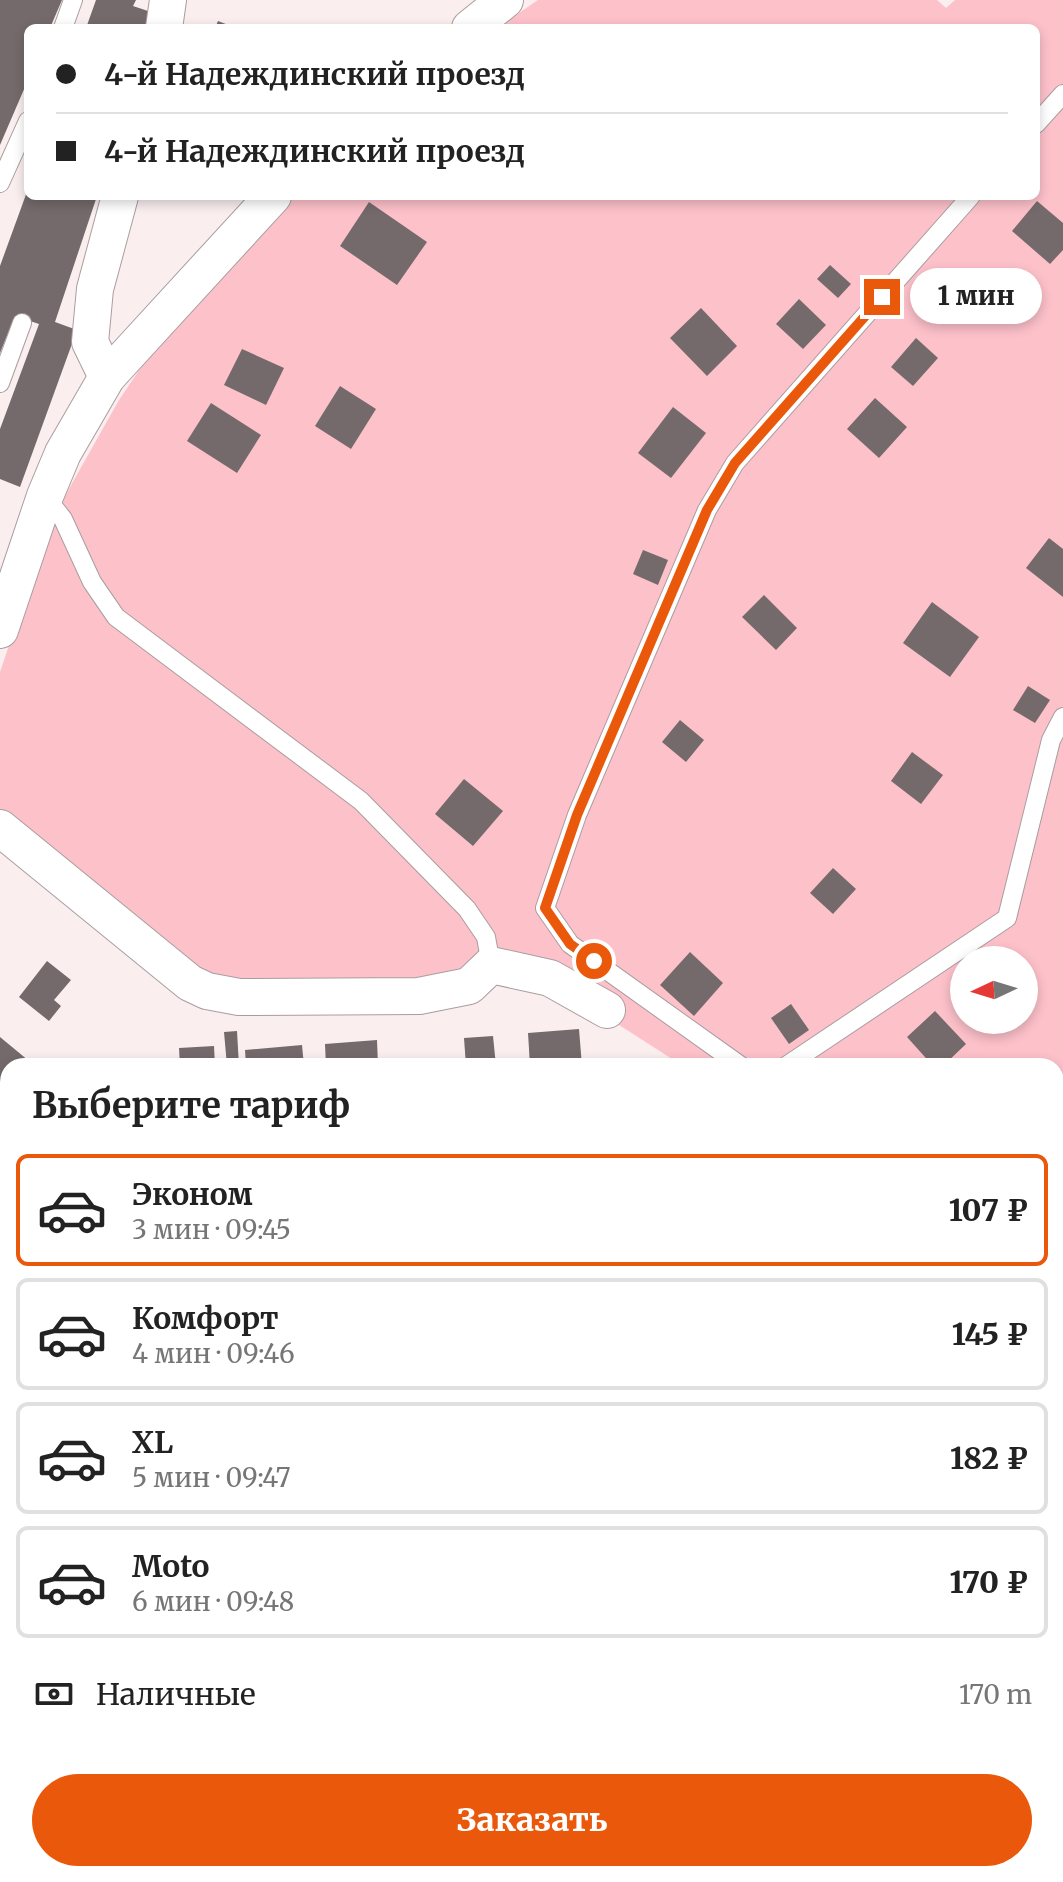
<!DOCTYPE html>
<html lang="ru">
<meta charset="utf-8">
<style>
:root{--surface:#fff;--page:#f6f6f6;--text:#222;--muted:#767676;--line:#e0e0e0;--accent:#ea580c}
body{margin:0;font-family:Merriweather,serif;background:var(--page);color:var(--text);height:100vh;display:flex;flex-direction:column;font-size:30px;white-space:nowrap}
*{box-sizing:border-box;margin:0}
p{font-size:26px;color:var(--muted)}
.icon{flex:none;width:44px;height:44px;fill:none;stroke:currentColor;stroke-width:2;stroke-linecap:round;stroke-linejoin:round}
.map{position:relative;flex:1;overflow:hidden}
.panel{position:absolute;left:0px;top:1058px;width:1064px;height:824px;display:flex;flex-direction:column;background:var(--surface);border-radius:24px 24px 0 0;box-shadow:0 4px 12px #0003}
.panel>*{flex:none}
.guide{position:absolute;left:24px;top:24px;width:1016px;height:176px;border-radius:12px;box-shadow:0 4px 12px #0003;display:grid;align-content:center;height:176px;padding:0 32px;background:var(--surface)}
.needle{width:52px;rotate:266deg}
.tools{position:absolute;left:950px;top:946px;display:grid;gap:16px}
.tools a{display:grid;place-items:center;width:88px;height:88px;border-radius:50%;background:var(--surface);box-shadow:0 4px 12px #0003;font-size:40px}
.end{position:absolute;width:36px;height:36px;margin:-18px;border:10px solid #ea580c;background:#fff;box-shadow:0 0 0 4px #fff}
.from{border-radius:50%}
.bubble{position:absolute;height:56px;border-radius:28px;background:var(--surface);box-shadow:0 4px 12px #0003;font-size:26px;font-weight:800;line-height:56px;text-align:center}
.guide b{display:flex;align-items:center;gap:28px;height:76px;font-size:30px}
.guide b+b{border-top:2px solid var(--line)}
.guide i{width:20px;height:20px;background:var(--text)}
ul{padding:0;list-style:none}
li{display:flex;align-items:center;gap:24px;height:112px;margin:0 16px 12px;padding:0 16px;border:4px solid var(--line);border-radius:12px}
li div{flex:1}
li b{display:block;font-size:30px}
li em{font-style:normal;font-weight:800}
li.on{border-color:var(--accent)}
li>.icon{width:72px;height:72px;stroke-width:1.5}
h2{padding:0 32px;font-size:36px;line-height:96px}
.pay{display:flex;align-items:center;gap:20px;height:88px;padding:0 32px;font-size:30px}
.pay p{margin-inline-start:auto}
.action{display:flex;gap:16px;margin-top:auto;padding:16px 32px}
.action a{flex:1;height:92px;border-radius:48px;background:var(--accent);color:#fff;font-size:32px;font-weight:800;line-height:92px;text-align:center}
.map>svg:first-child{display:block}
.green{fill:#fdc1ca;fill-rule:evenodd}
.building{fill:#746a6b}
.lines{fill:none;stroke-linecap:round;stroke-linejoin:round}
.lane-casing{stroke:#a99d9f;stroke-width:20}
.street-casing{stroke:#a99d9f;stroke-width:38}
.lane{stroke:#fff;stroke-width:18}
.street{stroke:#fff;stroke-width:36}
.route{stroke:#ea580c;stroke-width:10}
</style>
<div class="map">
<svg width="1063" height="1882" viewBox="0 0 1063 1882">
<rect width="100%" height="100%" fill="#faeeef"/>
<!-- green -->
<g class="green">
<path d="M538,0H937L946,8L955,0H1063V1079L1056,1085V1066H683L560,987L466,972L416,984L209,980L0,813V672L52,519L119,400L169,326L290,196H1036V28H497ZM964,960H1024V1020H964Z"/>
<polygon points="1056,1615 1063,1615 1063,1882 1002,1882 1000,1874 1056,1874"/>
</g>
<!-- building -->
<g class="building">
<polygon points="0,0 62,0 50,28 28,28 28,80 0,145"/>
<polygon points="96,0 136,0 133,6 157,14 153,28 86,28"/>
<polygon points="218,21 236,28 215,28"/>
<polygon points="28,189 28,196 97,196 55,322 77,330 20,487 0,479 0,429 39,324 15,316 0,353 0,266"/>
<polygon points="1037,201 1063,223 1063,250 1050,264 1012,231"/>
<polygon points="369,202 427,242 397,285 340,246"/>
<polygon points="830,265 851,284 838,298 817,279"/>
<polygon points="799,299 826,325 803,349 776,324"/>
<polygon points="701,308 737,346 707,376 670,338"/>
<polygon points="916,338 938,358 913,386 891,367"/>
<polygon points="242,349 284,368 266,405 224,385"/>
<polygon points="340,386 376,409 351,449 315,426"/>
<polygon points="875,398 907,427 879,458 847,429"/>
<polygon points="211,403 261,435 237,473 187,441"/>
<polygon points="673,407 706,433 671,478 638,453"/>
<polygon points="1049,538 1063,549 1063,597 1026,568"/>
<polygon points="643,550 668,560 658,585 633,574"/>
<polygon points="764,595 797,628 776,650 742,617"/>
<polygon points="932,602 979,637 950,677 903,643"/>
<polygon points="1028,686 1050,700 1035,723 1013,710"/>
<polygon points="680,720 704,740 686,762 662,742"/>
<polygon points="912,752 943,775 921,804 891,781"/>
<polygon points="464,779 503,811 473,846 435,814"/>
<polygon points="833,868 856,889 833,914 810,893"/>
<polygon points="690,952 723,983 694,1016 660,985"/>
<polygon points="47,961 71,980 54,1000 61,1006 49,1021 19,997"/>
<polygon points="791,1004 809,1030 789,1044 771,1018"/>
<polygon points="935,1011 966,1044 943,1066 933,1066 907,1037"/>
<polygon points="579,1029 582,1066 530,1066 528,1033"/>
<polygon points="237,1031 239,1066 227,1066 224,1032"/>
<polygon points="493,1036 496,1066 466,1066 464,1038"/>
<polygon points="0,1037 29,1061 25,1066 8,1066 8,1087 0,1097"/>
<polygon points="377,1040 378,1066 326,1066 325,1044"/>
<polygon points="302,1045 304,1066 246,1066 245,1050"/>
<polygon points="214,1046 215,1066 180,1066 179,1048"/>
<polygon points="652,1058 660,1066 644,1066"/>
<polygon points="8,1209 8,1271 0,1272 0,1210"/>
<rect x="0" y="1448" width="8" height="57"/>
<polygon points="8,1541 8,1647 0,1647 0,1542"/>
<polygon points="305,1874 340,1874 341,1882 306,1882"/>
<polygon points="354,1874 382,1874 382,1879 355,1882"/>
<polygon points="408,1874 444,1874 444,1882 409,1882"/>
<rect x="477" y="1874" width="20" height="8"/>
<polygon points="725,1874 743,1874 744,1882 706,1882 706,1877"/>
</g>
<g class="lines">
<defs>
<g id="lane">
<polyline points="63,28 73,0"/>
<polyline points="1036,124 1063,94"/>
<polyline points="0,183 28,121"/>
<polyline points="0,383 22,323"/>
<polyline points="45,496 63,519 92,582 116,617 361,801 467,909 486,937 491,965"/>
<polyline points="741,1066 570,944 545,908 577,815 707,510 735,463 971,196"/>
<polyline points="786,1066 1007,918 1051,740 1063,717"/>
</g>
<g id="street">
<polyline points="164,28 168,0"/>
<polyline points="470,28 505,0"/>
<polyline points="107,377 90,342 95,289 120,196"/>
<polyline points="0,630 45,496 63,453 107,377 273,196"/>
<polyline points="0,828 190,983 207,991 239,997 419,996 469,986 491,965 550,978 607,1010"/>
<polyline points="0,1359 8,1359"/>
<polyline points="1056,1366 1063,1367"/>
<polyline points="0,1687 8,1688"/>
</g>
</defs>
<!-- lane casing -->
<use href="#lane" class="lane-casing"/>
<!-- street casing -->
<use href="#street" class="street-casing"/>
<!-- lane -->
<use href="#lane" class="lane"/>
<!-- street -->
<use href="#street" class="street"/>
</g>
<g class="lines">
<!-- route -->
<polyline class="route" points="594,961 570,944 545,908 577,815 707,510 735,463 882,297"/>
</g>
</svg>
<div class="tools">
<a><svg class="needle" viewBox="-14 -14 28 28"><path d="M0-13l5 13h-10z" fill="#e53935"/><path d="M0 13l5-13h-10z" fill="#767676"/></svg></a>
</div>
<i class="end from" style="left:594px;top:961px"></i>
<i class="end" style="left:882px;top:297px"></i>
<div class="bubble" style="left:910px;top:268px;width:132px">1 мин</div>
<div class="guide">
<b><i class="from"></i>4-й Надеждинский проезд</b>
<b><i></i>4-й Надеждинский проезд</b>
</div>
<section class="panel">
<h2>Выберите тариф</h2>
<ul>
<li class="on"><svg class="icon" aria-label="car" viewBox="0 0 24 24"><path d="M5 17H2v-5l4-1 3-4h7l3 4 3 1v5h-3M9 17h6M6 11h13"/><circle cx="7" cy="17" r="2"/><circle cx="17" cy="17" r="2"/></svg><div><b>Эконом</b><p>3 мин · 09:45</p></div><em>107 ₽</em></li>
<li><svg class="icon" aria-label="car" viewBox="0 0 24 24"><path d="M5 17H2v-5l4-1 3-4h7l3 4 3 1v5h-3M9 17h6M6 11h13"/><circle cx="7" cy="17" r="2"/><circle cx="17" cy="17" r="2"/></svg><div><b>Комфорт</b><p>4 мин · 09:46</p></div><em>145 ₽</em></li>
<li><svg class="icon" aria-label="car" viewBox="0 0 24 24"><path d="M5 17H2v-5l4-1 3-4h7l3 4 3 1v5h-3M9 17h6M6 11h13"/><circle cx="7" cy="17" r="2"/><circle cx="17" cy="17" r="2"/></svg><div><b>XL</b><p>5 мин · 09:47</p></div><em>182 ₽</em></li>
<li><svg class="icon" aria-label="car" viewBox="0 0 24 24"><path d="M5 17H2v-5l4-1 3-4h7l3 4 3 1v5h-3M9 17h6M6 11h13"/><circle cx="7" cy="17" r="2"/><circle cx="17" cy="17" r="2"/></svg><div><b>Moto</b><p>6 мин · 09:48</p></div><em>170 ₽</em></li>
</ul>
<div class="pay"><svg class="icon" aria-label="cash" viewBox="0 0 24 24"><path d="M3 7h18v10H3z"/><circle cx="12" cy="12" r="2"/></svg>Наличные<p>170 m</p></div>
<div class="action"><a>Заказать</a></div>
</section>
</div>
